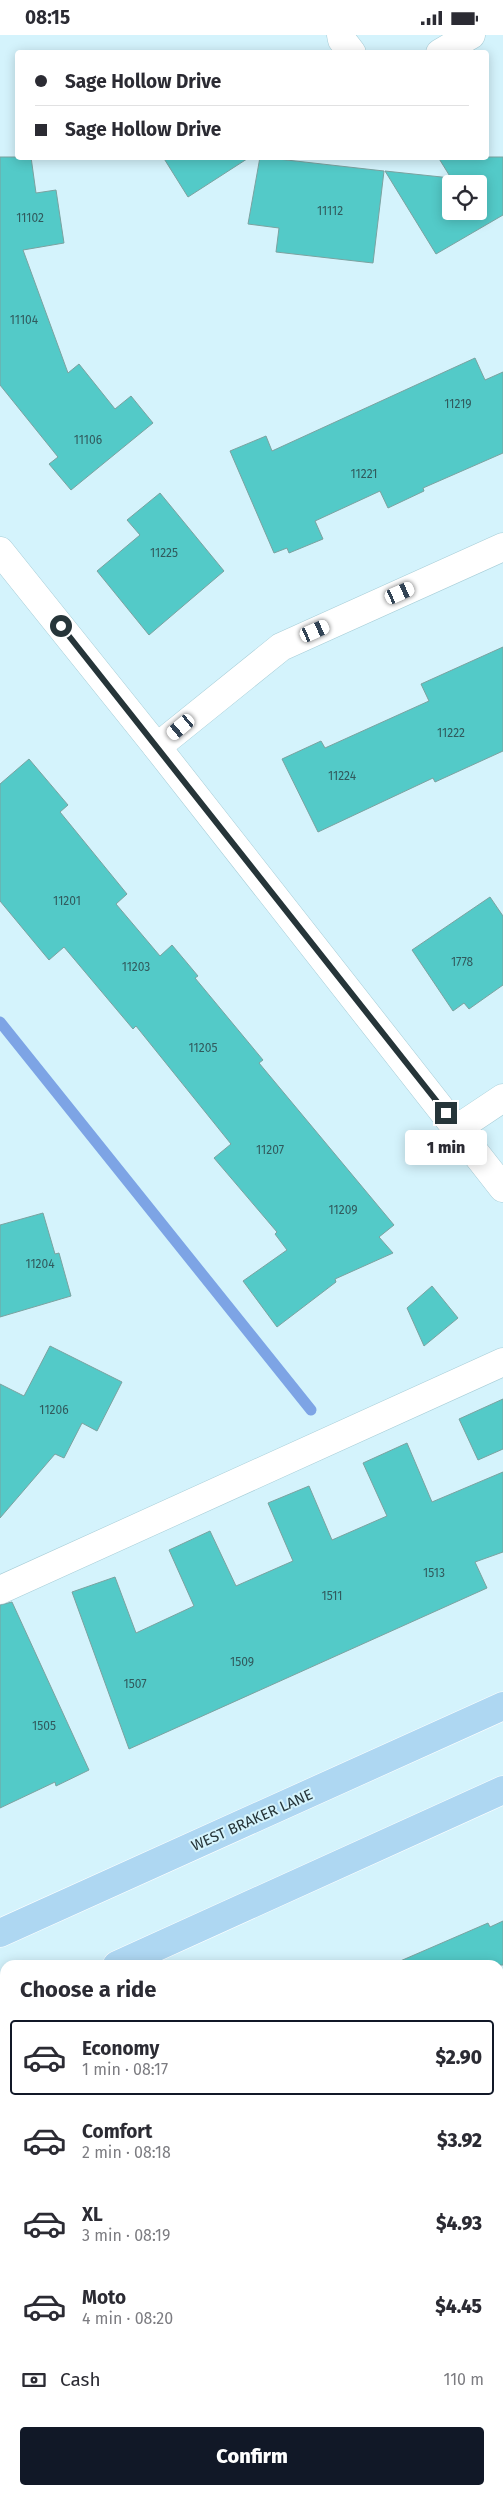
<!DOCTYPE html>
<meta charset="utf-8">
<style>
:root{--surface:#fff;--page:#f7f7f7;--text:#2b2b33;--muted:#7c7c81;--line:#e1e1e2;--accent:#111827}
body{margin:0;font-family:"Fira Sans",sans-serif;background:var(--page);color:var(--text);height:100vh;display:flex;flex-direction:column;font-size:19px;white-space:nowrap}
*{box-sizing:border-box;margin:0}
p{font-size:16px;color:var(--muted)}
.icon{flex:none;width:28px;height:28px;fill:none;stroke:currentColor;stroke-width:2;stroke-linecap:round;stroke-linejoin:round}
.map{position:relative;flex:1;overflow:hidden}
.drawer{position:absolute;left:0px;top:1925px;width:504px;height:535px;display:flex;flex-direction:column;background:var(--surface);border-radius:15px 15px 0 0;box-shadow:0 2px 12px #0003}
.drawer>*{flex:none}
.top-card{position:absolute;left:15px;top:15px;width:474px;height:110px;border-radius:5px;box-shadow:0 2px 12px #0003;display:grid;align-content:center;height:110px;padding:0 20px;background:var(--surface)}
.controls{position:absolute;left:442px;top:140px;display:grid;gap:10px}
.controls a{display:grid;place-items:center;width:45px;height:45px;border-radius:5px;background:var(--surface);box-shadow:0 2px 12px #0003;font-size:25px}
.end{position:absolute;width:22px;height:22px;margin:-11px;border:6px solid #263539;background:#fff;box-shadow:0 0 0 2px #fff}
.from{border-radius:50%}
.bubble{position:absolute;height:35px;border-radius:5px;background:var(--surface);box-shadow:0 2px 12px #0003;font-size:16px;font-weight:800;line-height:35px;text-align:center}
.car{position:absolute;width:15px;height:30px;margin:-15px -8px;border-radius:6px;box-shadow:0 0 4px 1px #0007;background:linear-gradient(#fff 24%,#345 0 40%,#fff 0 76%,#345 0 86%,#fff 0)}
.top-card b{display:flex;align-items:center;gap:18px;height:48px;font-size:19px}
.top-card b+b{border-top:1px solid var(--line)}
.top-card i{width:12px;height:12px;background:var(--text)}
ul{padding:0;list-style:none}
li{display:flex;align-items:center;gap:15px;height:75px;margin:0 10px 8px;padding:0 10px;border:2px solid transparent;border-radius:5px}
li div{flex:1}
li b{display:block;font-size:19px}
li em{font-style:normal;font-weight:800}
li.on{border-color:var(--accent)}
li>.icon{width:45px;height:45px;stroke-width:1.5}
h2{padding:0 20px;font-size:22px;line-height:60px}
.pay{display:flex;align-items:center;gap:12px;height:55px;padding:0 20px;font-size:19px}
.pay p{margin-inline-start:auto}
.button{display:flex;gap:10px;margin-top:auto;padding:10px 20px}
.button a{flex:1;height:58px;border-radius:5px;background:var(--accent);color:#fff;font-size:20px;font-weight:800;line-height:58px;text-align:center}
.status{display:flex;justify-content:space-between;align-items:center;height:35px;padding:0 25px;background:var(--surface);direction:ltr}
.status svg{height:14px;fill:currentColor}
.map>svg:first-child{display:block}
.lines{fill:none;stroke-linecap:round;stroke-linejoin:round}
.stream{stroke:#7da4e5;stroke-width:11}
.building{fill:#53cac8;stroke:#7ba2a0;fill-rule:evenodd}
.minor-casing{stroke:#a7cdd7;stroke-width:29}
.major-casing{stroke:#fff;stroke-width:29}
.minor{stroke:#fff;stroke-width:28}
.major{stroke:#aed7f2;stroke-width:28}
.route{stroke:#263539;stroke-width:6}
.labels{text-anchor:middle;stroke-width:4;stroke-linejoin:round;paint-order:stroke}
.number-label{font-size:12px;fill:#315a5d}
.street-label{font-size:15px;fill:#263539;stroke:#d4f3fc}
</style>
<div class="status"><b>08:15</b><svg viewBox="0 0 49 12"><path d="M0 12V9h3v3zM5 12V6h3v6zM10 12V3h3v9zM15 12V0h3v12zM26 1h20v11H26zM47 4h2v5h-2z"/></svg></div>
<div class="map">
<svg width="503" height="2460" viewBox="0 0 503 2460">
<rect width="100%" height="100%" fill="#d4f3fc"/>
<g class="lines">
<!-- stream -->
<polyline class="stream" points="0,987 311,1375"/>
</g>
<!-- building -->
<g class="building">
<polygon points="0,122 31,122 36,158 56,155 64,208 23,215 68,338 79,329 115,374 131,361 153,388 71,455 49,429 58,422 0,350"/>
<polygon points="163,122 250,122 188,162"/>
<polygon points="260,122 384,136 373,228 276,217 279,193 248,189"/>
<path d="M438,122H503V180L436,219L385,136L451,143ZM451,149H479V176H451Z"/>
<polygon points="475,323 485,345 503,337 503,418 423,453 424,456 388,473 380,456 315,486 323,504 289,518 287,513 274,518 230,416 266,401 272,416"/>
<polygon points="160,458 224,536 149,600 97,536 140,500 127,485"/>
<polygon points="503,612 503,716 435,747 433,743 318,797 282,724 321,706 325,713 429,666 421,649"/>
<polygon points="29,724 68,770 60,777 127,859 116,869 160,921 172,910 198,941 195,943 263,1025 259,1028 394,1190 379,1202 393,1218 335,1244 336,1247 277,1292 243,1246 287,1215 275,1199 277,1197 214,1123 231,1109 136,991 133,994 64,912 49,925 0,866 0,749"/>
<polygon points="490,862 503,881 503,950 469,974 464,968 453,976 412,915"/>
<polygon points="43,1178 55,1219 59,1218 71,1261 0,1282 0,1190"/>
<polygon points="432,1251 458,1283 424,1311 407,1273"/>
<polygon points="50,1311 122,1347 97,1396 82,1388 64,1423 55,1419 0,1483 0,1349 24,1361"/>
<polygon points="503,1364 503,1414 478,1425 459,1384"/>
<polygon points="407,1408 432,1467 503,1437 503,1517 475,1527 487,1553 129,1714 72,1557 115,1542 136,1598 194,1571 169,1515 210,1496 236,1551 293,1526 268,1468 309,1451 332,1505 387,1481 363,1428"/>
<polygon points="12,1567 89,1735 56,1751 55,1747 0,1773 0,1570"/>
<polygon points="503,1886 503,1930 391,1930 488,1888 490,1892"/>
</g>
<g class="lines">
<defs>
<g id="minor">
<polyline points="341,0 342,5 352,18"/>
<polyline points="440,18 471,0"/>
<polyline points="0,516 157,712 503,1153"/>
<polyline points="157,712 281,612 503,512"/>
<polyline points="458,1093 503,1063"/>
<polyline points="0,1555 503,1327"/>
<polyline points="499,2086 503,2084"/>
<polyline points="0,2311 5,2308"/>
<polyline points="499,2404 503,2414"/>
<polyline points="344,2460 355,2455"/>
</g>
<g id="major">
<polyline points="0,1898 503,1671"/>
<polyline points="117,1930 503,1755"/>
<polyline points="0,1983 5,1981"/>
</g>
</defs>
<!-- minor casing -->
<use href="#minor" class="minor-casing"/>
<!-- major casing -->
<use href="#major" class="major-casing"/>
<!-- minor -->
<use href="#minor" class="minor"/>
<!-- major -->
<use href="#major" class="major"/>
</g>
<g class="lines">
<!-- route -->
<polyline class="route" points="61,591 446,1078"/>
</g>
<g class="labels">
<!-- number labels -->
<g class="number-label">
<text x="330" y="180">11112</text>
<text x="30" y="187">11102</text>
<text x="24" y="289">11104</text>
<text x="458" y="373">11219</text>
<text x="88" y="409">11106</text>
<text x="364" y="443">11221</text>
<text x="164" y="522">11225</text>
<text x="451" y="702">11222</text>
<text x="342" y="745">11224</text>
<text x="67" y="870">11201</text>
<text x="462" y="931">1778</text>
<text x="136" y="936">11203</text>
<text x="203" y="1017">11205</text>
<text x="270" y="1119">11207</text>
<text x="343" y="1179">11209</text>
<text x="40" y="1233">11204</text>
<text x="54" y="1379">11206</text>
<text x="434" y="1542">1513</text>
<text x="332" y="1565">1511</text>
<text x="242" y="1631">1509</text>
<text x="135" y="1653">1507</text>
<text x="44" y="1695">1505</text>
</g>
<!-- street labels -->
<g class="street-label">
<text transform="translate(252 1785) rotate(-24)" y="5">WEST BRAKER LANE</text>
</g>
</g>
</svg>
<div class="controls">
<a><svg class="icon" aria-label="locate" viewBox="0 0 24 24"><circle cx="12" cy="12" r="6"/><path d="M12 2v4M12 18v4M2 12h4M18 12h4"/></svg></a>
</div>
<i class="end from" style="left:61px;top:591px"></i>
<i class="end" style="left:446px;top:1078px"></i>
<div class="bubble" style="left:405px;top:1095px;width:82px">1 min</div>
<i class="car" style="left:400px;top:558px;rotate:66deg"></i>
<i class="car" style="left:315px;top:596px;rotate:66deg"></i>
<i class="car" style="left:181px;top:692px;rotate:230deg"></i>
<div class="top-card">
<b><i class="from"></i>Sage Hollow Drive</b>
<b><i></i>Sage Hollow Drive</b>
</div>
<section class="drawer">
<h2>Choose a ride</h2>
<ul>
<li class="on"><svg class="icon" aria-label="car" viewBox="0 0 24 24"><path d="M5 17H2v-5l4-1 3-4h7l3 4 3 1v5h-3M9 17h6M6 11h13"/><circle cx="7" cy="17" r="2"/><circle cx="17" cy="17" r="2"/></svg><div><b>Economy</b><p>1 min · 08:17</p></div><em>$2.90</em></li>
<li><svg class="icon" aria-label="car" viewBox="0 0 24 24"><path d="M5 17H2v-5l4-1 3-4h7l3 4 3 1v5h-3M9 17h6M6 11h13"/><circle cx="7" cy="17" r="2"/><circle cx="17" cy="17" r="2"/></svg><div><b>Comfort</b><p>2 min · 08:18</p></div><em>$3.92</em></li>
<li><svg class="icon" aria-label="car" viewBox="0 0 24 24"><path d="M5 17H2v-5l4-1 3-4h7l3 4 3 1v5h-3M9 17h6M6 11h13"/><circle cx="7" cy="17" r="2"/><circle cx="17" cy="17" r="2"/></svg><div><b>XL</b><p>3 min · 08:19</p></div><em>$4.93</em></li>
<li><svg class="icon" aria-label="car" viewBox="0 0 24 24"><path d="M5 17H2v-5l4-1 3-4h7l3 4 3 1v5h-3M9 17h6M6 11h13"/><circle cx="7" cy="17" r="2"/><circle cx="17" cy="17" r="2"/></svg><div><b>Moto</b><p>4 min · 08:20</p></div><em>$4.45</em></li>
</ul>
<div class="pay"><svg class="icon" aria-label="cash" viewBox="0 0 24 24"><path d="M3 7h18v10H3z"/><circle cx="12" cy="12" r="2"/></svg>Cash<p>110 m</p></div>
<div class="button"><a>Confirm</a></div>
</section>
</div>
